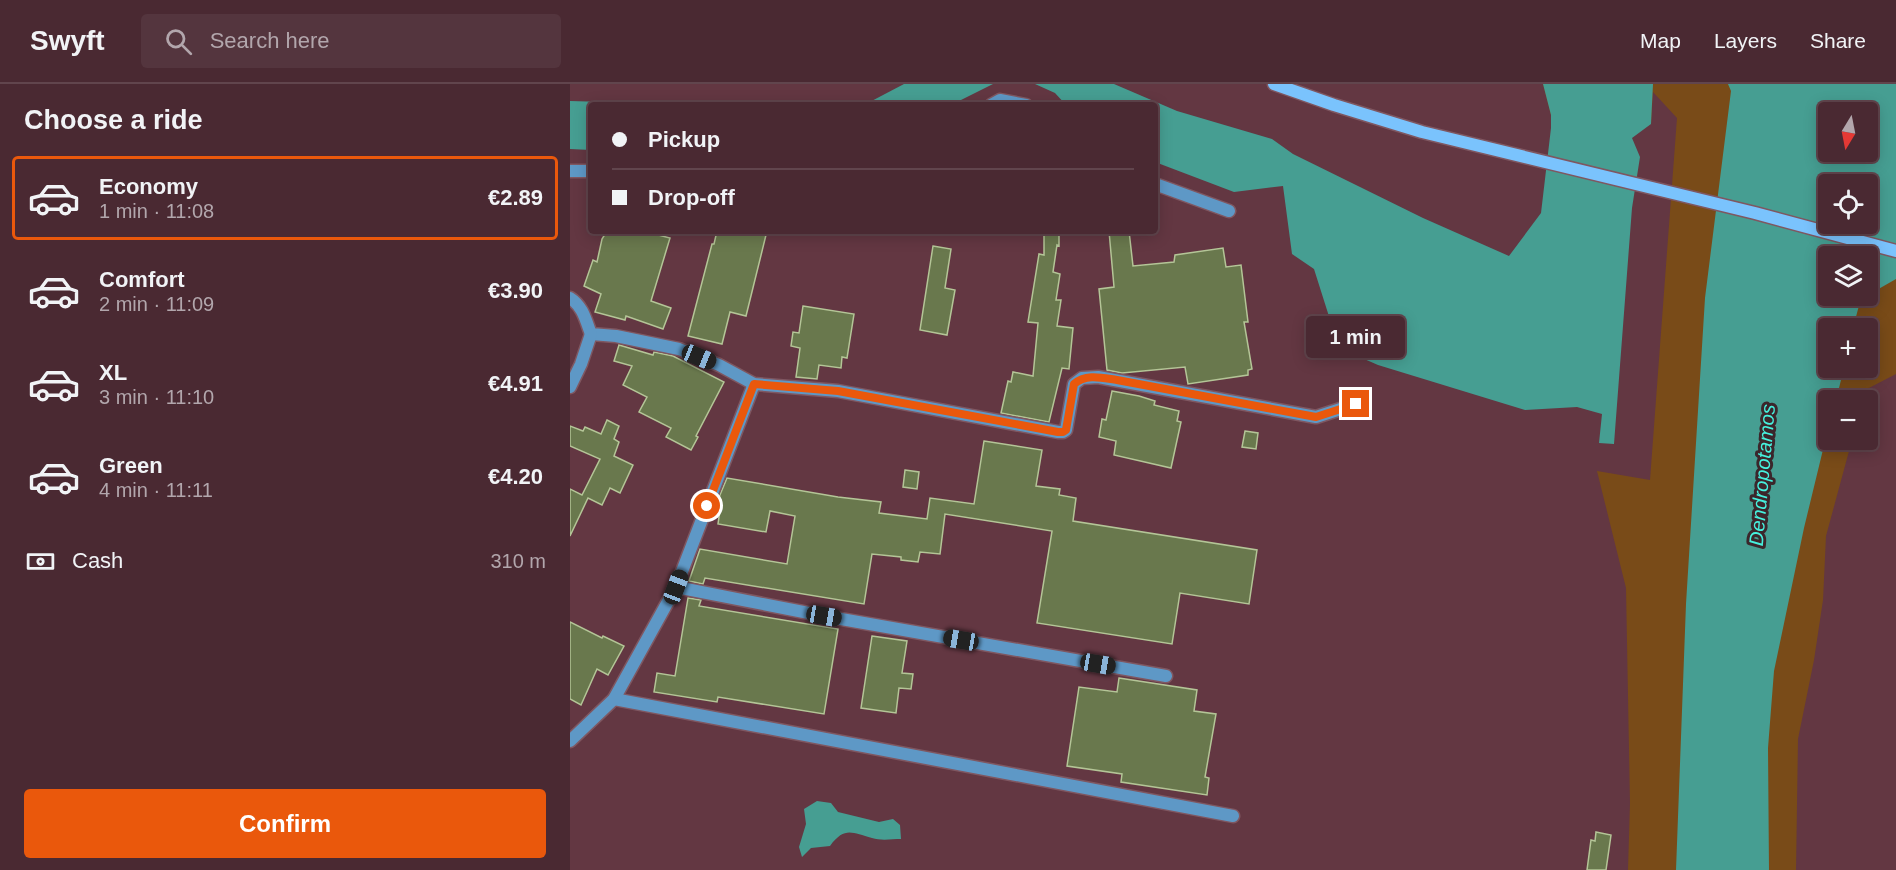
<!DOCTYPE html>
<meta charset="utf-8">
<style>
:root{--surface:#4a2932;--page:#54353e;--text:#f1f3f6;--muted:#b2a6ac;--line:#61454d;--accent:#ea580c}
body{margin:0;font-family:Helvetica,sans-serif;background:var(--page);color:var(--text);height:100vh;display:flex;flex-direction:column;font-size:22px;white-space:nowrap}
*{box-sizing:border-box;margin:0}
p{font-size:20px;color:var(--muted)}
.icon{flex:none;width:33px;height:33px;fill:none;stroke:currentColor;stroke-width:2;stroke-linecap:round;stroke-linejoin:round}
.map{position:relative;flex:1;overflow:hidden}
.panel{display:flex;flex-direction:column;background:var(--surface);width:570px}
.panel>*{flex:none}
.guide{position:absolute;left:18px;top:18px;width:570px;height:132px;border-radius:6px;box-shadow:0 3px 15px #0003,0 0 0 2px var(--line);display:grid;align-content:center;height:132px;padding:0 24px;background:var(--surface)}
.needle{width:39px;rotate:190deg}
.buttons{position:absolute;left:1248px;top:18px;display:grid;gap:12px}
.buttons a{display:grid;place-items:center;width:60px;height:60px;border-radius:6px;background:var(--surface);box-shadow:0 3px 15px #0003,0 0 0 2px var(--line);font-size:30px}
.end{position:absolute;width:27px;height:27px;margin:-14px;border:8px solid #ea580c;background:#fff;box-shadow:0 0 0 3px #fff}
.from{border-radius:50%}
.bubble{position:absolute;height:42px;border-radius:6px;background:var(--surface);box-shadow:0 3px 15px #0003,0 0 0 2px var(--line);font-size:20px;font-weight:600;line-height:42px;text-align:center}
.car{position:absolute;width:18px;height:36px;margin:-18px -9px;border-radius:8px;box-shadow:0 0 4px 2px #0007;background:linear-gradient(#222 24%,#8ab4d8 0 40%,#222 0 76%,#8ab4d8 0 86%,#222 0)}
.guide b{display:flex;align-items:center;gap:21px;height:57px;font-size:22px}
.guide b+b{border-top:2px solid var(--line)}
.guide i{width:15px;height:15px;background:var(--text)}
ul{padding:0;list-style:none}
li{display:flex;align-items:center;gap:18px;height:84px;margin:0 12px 9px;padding:0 12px;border:3px solid transparent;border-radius:6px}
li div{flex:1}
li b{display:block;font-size:22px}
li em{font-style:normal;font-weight:600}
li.selected{border-color:var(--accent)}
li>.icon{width:54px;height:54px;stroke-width:1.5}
h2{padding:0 24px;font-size:27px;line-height:72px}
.pay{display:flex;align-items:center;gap:15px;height:66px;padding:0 24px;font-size:22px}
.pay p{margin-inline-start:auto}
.action{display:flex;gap:12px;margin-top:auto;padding:12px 24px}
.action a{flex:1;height:69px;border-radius:6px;background:var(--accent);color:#fff;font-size:24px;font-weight:600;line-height:69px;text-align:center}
header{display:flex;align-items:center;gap:36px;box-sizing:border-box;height:84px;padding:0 30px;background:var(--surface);border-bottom:2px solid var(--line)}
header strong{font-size:28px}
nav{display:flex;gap:33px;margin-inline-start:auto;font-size:21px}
.search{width:420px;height:54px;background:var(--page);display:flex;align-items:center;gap:15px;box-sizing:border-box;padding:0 21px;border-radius:6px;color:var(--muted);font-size:22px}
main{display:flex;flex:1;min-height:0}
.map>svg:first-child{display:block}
.green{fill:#794b18;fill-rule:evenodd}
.water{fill:#469e92;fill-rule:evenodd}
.building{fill:#69784d;stroke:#b4c597;stroke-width:1.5}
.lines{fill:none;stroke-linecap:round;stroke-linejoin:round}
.street-casing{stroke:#7f5761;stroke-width:15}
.secondary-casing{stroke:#7f5761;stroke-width:15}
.street{stroke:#5e98c6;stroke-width:12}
.secondary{stroke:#7ac3fd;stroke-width:12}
.route{stroke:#ea580c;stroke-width:8}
.labels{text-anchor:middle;stroke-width:6;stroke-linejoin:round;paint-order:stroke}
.water-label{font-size:20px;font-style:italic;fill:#46f1de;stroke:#3b262b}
</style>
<header>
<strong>Swyft</strong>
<div class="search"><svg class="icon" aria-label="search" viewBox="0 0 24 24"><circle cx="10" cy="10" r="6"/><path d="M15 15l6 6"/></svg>Search here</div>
<nav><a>Map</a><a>Layers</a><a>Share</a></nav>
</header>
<main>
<section class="panel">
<h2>Choose a ride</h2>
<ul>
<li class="selected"><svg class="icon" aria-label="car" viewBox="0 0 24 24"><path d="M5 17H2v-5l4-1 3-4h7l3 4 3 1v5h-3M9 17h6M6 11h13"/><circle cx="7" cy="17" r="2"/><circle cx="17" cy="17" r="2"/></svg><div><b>Economy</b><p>1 min · 11:08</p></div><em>€2.89</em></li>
<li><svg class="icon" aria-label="car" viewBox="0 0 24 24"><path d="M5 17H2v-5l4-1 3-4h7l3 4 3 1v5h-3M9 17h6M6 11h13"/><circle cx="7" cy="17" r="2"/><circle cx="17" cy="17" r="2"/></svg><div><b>Comfort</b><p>2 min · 11:09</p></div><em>€3.90</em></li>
<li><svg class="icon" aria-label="car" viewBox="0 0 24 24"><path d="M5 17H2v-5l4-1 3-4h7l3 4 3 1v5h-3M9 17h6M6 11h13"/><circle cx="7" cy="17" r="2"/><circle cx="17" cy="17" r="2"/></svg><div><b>XL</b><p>3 min · 11:10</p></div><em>€4.91</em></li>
<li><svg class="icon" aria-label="car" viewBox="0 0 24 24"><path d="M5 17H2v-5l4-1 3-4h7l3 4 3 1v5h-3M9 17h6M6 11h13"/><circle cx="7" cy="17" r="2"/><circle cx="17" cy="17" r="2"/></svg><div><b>Green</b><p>4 min · 11:11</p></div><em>€4.20</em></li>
</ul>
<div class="pay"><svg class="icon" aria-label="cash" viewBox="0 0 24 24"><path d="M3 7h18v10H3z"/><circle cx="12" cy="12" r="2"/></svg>Cash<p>310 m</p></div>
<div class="action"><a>Confirm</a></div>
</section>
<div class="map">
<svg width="1326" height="786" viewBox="0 0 1326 786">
<rect width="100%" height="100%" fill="#633742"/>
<!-- green -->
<path class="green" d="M973,0H1326V290L1295,306L1292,316H1258V356H1282L1256,452L1253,516L1244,576L1228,655L1226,786H1058L1060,719L1056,504L1027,387L1080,396L1107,34L1083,8L1081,40L981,31ZM1258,28H1298V68H1258ZM1258,100H1298V140H1258ZM1258,172H1298V212H1258ZM1258,244H1298V284H1258Z"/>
<!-- water -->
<g class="water">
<polygon points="334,0 423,0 381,21 294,21"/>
<polygon points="465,0 544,0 607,27 702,55 723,70 853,134 939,172 971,129 981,44 981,31 973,0 1083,0 1081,40 1062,54 1070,73 1062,124 1044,360 1029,359 1032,330 1007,323 955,326 808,281 769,264 744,185 722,170 713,102 664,108 585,78 585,21 496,21 485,9"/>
<path d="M1158,0H1326V195L1298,211V172H1258V212H1296L1291,214L1283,244H1258V284H1274L1266,316H1258V345L1234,444L1204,587L1198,664L1199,786H1106L1116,520L1135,214L1161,7ZM1258,28H1298V68H1258ZM1258,100H1298V140H1258Z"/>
<polygon points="0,17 106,20 107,21 21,21 21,66 0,65"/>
<path d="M247,717L261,719L268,728L309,738L323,735L330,741L331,755C322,755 311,757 302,754C282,749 275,742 260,762L241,764L232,773L229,763L236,740L234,725Z"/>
</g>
<!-- building -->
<g class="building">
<polygon points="37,147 73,147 100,154 81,217 101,224 93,245 56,232 55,236 25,228 31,210 14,202 23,176 27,178 32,155"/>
<polygon points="147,147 197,147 176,232 160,228 152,260 118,252 142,160 144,160"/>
<polygon points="474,147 489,147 489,162 487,161 483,188 490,190 486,216 491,216 487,242 503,244 499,285 492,284 479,338 431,329 438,297 441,298 443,288 463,292 468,239 458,238 469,170 474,171"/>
<polygon points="539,147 559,147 563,182 604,178 605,171 653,164 656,183 671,181 678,238 674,238 682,285 678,286 678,291 618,300 615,283 552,289 537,286 529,205 544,203"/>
<polygon points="363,162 381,165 375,204 385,206 377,251 350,246"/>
<polygon points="233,222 284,230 277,274 272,273 271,284 249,281 247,295 226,293 230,264 221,262 223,248 229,249"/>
<polygon points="49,261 83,271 84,268 103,272 154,298 126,352 128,353 121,366 96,353 101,344 69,328 77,313 53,301 62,282 44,277"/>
<polygon points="542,307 569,312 585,317 584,321 609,327 607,337 611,338 601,384 544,371 546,357 529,353 532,335 536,336"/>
<polygon points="37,336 49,342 44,355 49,358 44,372 63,381 50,409 40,404 32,421 18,414 0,452 0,405 12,411 30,375 0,362 0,342 13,347 15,343 31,350"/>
<polygon points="675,347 688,349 686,365 672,363"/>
<polygon points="414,357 472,366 466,402 490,405 489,411 506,414 503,437 687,466 679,520 610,509 602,560 467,539 482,447 375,430 370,470 350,468 348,478 331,476 331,473 302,470 294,520 135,494 133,500 119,497 130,465 217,480 225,432 200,427 196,448 148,440 151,419 147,418 157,394 268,413 311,418 309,429 357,435 360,414 404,420"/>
<polygon points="335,386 349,388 347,405 333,403"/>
<polygon points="118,514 131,516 129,522 268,545 254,630 148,613 147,618 84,608 87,589 105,592"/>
<polygon points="0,538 32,554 33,552 54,562 38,591 27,585 11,621 0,615"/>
<polygon points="302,552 337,557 332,589 343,590 341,605 329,604 326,629 291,624"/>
<polygon points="549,594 627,606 624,627 646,630 635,693 639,694 637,711 551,698 552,690 497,682 509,603 547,608"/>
<polygon points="1026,748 1041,751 1036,786 1017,786 1021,756 1025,757"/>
</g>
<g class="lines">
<defs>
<g id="street">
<polyline points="421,21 430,16 456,21"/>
<polyline points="0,87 21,87"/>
<polyline points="585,100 659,127"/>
<path d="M0,214C13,222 16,237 21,250L46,252L109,265L149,281L184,300L268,307L488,348H493L496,346L504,300L512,294L528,293L746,333L786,320"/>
<polyline points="0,303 11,280 21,250"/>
<polyline points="106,503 254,532 596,592"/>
<polyline points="44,615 663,732"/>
<polyline points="0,657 44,615 106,503 184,300"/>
</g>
<polyline id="secondary" points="704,0 764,21 852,48 1185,129 1326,167"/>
</defs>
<!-- street casing -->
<use href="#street" class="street-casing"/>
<!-- secondary casing -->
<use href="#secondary" class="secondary-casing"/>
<!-- street -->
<use href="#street" class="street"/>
<!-- secondary -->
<use href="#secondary" class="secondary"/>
</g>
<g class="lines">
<!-- route -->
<path class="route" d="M137,422L184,300L268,307L488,348H493L496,346L504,300C516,289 533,294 547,296L746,333L786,320"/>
</g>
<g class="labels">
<!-- water labels -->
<g class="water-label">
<text transform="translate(1192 391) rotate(-85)" y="7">Dendropotamos</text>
</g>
</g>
</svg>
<div class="buttons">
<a><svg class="needle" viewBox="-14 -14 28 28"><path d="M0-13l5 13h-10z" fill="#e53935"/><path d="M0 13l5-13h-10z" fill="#b2a6ac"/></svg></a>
<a><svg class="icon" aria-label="locate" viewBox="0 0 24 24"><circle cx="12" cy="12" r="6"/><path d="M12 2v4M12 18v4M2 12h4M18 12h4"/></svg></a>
<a><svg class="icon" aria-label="layers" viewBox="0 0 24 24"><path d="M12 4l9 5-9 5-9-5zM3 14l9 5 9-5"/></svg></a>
<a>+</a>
<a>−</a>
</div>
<i class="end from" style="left:137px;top:422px"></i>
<i class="end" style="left:786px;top:320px"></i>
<div class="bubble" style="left:736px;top:232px;width:99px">1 min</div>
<i class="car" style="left:129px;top:273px;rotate:112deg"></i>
<i class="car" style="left:106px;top:503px;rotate:21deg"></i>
<i class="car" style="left:254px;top:532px;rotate:100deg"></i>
<i class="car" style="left:391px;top:556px;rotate:280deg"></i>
<i class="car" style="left:528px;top:580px;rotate:100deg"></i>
<div class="guide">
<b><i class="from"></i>Pickup</b>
<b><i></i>Drop-off</b>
</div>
</div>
</main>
